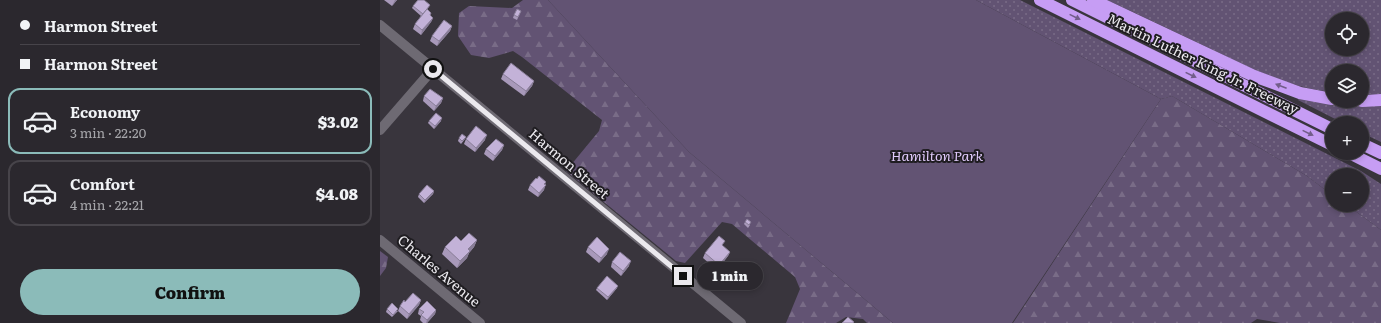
<!DOCTYPE html>
<meta charset="utf-8">
<style>
:root{--surface:#2b282e;--page:#333036;--text:#f1f3f6;--muted:#a6a6aa;--line:#47444a;--accent:#8bbbb9}
body{margin:0;font-family:Literata,serif;background:var(--page);color:var(--text);height:100vh;display:flex;flex-direction:column;font-size:15px;white-space:nowrap}
*{box-sizing:border-box;margin:0}
p{font-size:13px;color:var(--muted)}
.icon{flex:none;width:22px;height:22px;fill:none;stroke:currentColor;stroke-width:2;stroke-linecap:round;stroke-linejoin:round}
.map{position:relative;flex:1;overflow:hidden}
.sheet{display:flex;flex-direction:column;background:var(--surface);width:380px}
.sheet>*{flex:none}
.guide{display:grid;align-content:center;height:88px;padding:0 20px;background:var(--surface)}
.fabs{position:absolute;left:945px;top:12px;display:grid;gap:8px}
.fabs a{display:grid;place-items:center;width:44px;height:44px;border-radius:50%;background:var(--surface);box-shadow:0 2px 6px #0003,0 0 0 1px var(--line);font-size:20px}
.end{position:absolute;width:18px;height:18px;margin:-9px;border:5px solid #ebe9ee;background:#111;box-shadow:0 0 0 2px #111}
.from{border-radius:50%}
.bubble{position:absolute;height:28px;border-radius:14px;background:var(--surface);box-shadow:0 2px 6px #0003,0 0 0 1px var(--line);font-size:13px;font-weight:800;line-height:28px;text-align:center}
.guide b{display:flex;align-items:center;gap:14px;height:38px;font-size:15px}
.guide b+b{border-top:1px solid var(--line)}
.guide i{width:10px;height:10px;background:var(--text)}
ul{padding:0;list-style:none}
li{display:flex;align-items:center;gap:12px;height:66px;margin:0 8px 6px;padding:0 12px;border:2px solid var(--line);border-radius:12px}
li div{flex:1}
li b{display:block;font-size:15px}
li em{font-style:normal;font-weight:800}
li.selected{border-color:var(--accent)}
li>.icon{width:36px;height:36px;stroke-width:1.5}
.primary-button{display:flex;gap:8px;margin-top:auto;padding:8px 20px}
.primary-button a{flex:1;height:46px;border-radius:24px;background:var(--accent);color:#111;font-size:16px;font-weight:800;line-height:46px;text-align:center}
main{display:flex;flex:1;min-height:0}
.map>svg:first-child{display:block}
.grass{fill:url(#grass-dots);fill-rule:evenodd}
.forest{fill:url(#forest-firs)}
.park{fill:#625373}
.lines{fill:none;stroke-linecap:round;stroke-linejoin:round}
.street{stroke:#6e6a73;stroke-width:10}
.highway{stroke:#c69df4;stroke-width:12}
.wall{fill:#a899ba}
.shaded-wall{fill:#887d97}
.building{fill:#c3b2d8;stroke:#887d97}
.oneway{fill:#725d8a}
.route{stroke:#ebe9ee;stroke-width:5}
.labels{text-anchor:middle;stroke-width:4;stroke-linejoin:round;paint-order:stroke}
.street-label{font-size:14px;fill:#ebe9ee;stroke:#1f1d21}
.park-label{font-size:14px;font-style:italic;fill:#dfc9fa;stroke:#1f1d21}
</style>
<main>
<section class="sheet">
<div class="guide">
<b><i class="from"></i>Harmon Street</b>
<b><i></i>Harmon Street</b>
</div>
<ul>
<li class="selected"><svg class="icon" aria-label="car" viewBox="0 0 24 24"><path d="M5 17H2v-5l4-1 3-4h7l3 4 3 1v5h-3M9 17h6M6 11h13"/><circle cx="7" cy="17" r="2"/><circle cx="17" cy="17" r="2"/></svg><div><b>Economy</b><p>3 min · 22:20</p></div><em>$3.02</em></li>
<li><svg class="icon" aria-label="car" viewBox="0 0 24 24"><path d="M5 17H2v-5l4-1 3-4h7l3 4 3 1v5h-3M9 17h6M6 11h13"/><circle cx="7" cy="17" r="2"/><circle cx="17" cy="17" r="2"/></svg><div><b>Comfort</b><p>4 min · 22:21</p></div><em>$4.08</em></li>
</ul>
<div class="primary-button"><a>Confirm</a></div>
</section>
<div class="map">
<svg width="1001" height="323" viewBox="0 0 1001 323">
<defs>
<pattern id="grass-dots" width="8" height="8" patternUnits="userSpaceOnUse"><rect width="8" height="8" fill="#625373"/><path d="M2 2h.1M6 6h.1" fill="none" stroke="#796c87" stroke-width="1.8" stroke-linecap="round"/></pattern>
<pattern id="forest-firs" width="22" height="20" patternUnits="userSpaceOnUse"><rect width="22" height="20" fill="#625373"/><path d="M5 1l3.5 6h-7zM16 11l3.5 6h-7z" fill="#796c87"/></pattern>
</defs>
<rect width="100%" height="100%" fill="#39353d"/>
<!-- grass -->
<g class="grass">
<polygon points="596,0 640,0 981,171 1001,184 1001,230 967,205 982,205 982,175 952,175 952,195 927,176 792,96 781,99"/>
<path d="M727,0H1001V94H982V71H952V92C909,88 868,67 829,48C795,32 762,16 727,0ZM952,19H982V49H952Z"/>
<path d="M920,97C949,105 971,107 1001,105V142L982,133V123H963L918,100Z"/>
</g>
<!-- forest -->
<g class="forest">
<polygon points="143,0 168,0 309,152 513,323 487,323 483,319 466,317 456,323 406,323 420,289 415,277 352,224 342,222 305,263 296,261 186,171 219,131 222,120 142,57 133,51 109,58 91,55 78,36 79,13 89,6 132,8"/>
<polygon points="792,96 927,176 952,195 952,205 967,205 1001,230 1001,323 900,323 877,319 871,323 633,323 781,99"/>
<polygon points="0,251 8,257 6,268 0,276"/>
</g>
<!-- park -->
<polygon class="park" points="168,0 596,0 781,99 632,323 513,323 309,152"/>
<g class="lines">
<!-- street -->
<g class="street">
<polyline points="0,25 361,323"/>
<polyline points="0,130 53,69"/>
<polyline points="0,240 100,323"/>
</g>
<!-- highway -->
<g class="highway">
<polyline points="660,0 952,145"/>
<polyline points="692,0 952,129"/>
<polyline points="713,0 874,76 920,93 952,99"/>
<polyline points="982,101 1001,100"/>
<polyline points="982,144 1001,153"/>
<polyline points="969,153 1001,169"/>
</g>
</g>
<!-- wall -->
<g class="wall">
<polygon points="4,0 17,0 12,6"/>
<polygon points="50,5 47,9 51,13 50,15 53,18 51,22 41,35 33,29 35,24 41,16 32,8 33,6"/>
<polygon points="141,11 137,20 133,18 134,15"/>
<polygon points="72,26 70,31 57,46 50,41 52,36"/>
<polygon points="123,74 154,81 152,86 144,96 121,79"/>
<polygon points="44,96 63,98 61,103 54,111 43,101"/>
<polygon points="49,121 61,121 54,129 48,123"/>
<polygon points="86,137 85,139 81,144 78,141 79,138"/>
<polygon points="86,139 105,140 95,152 84,144"/>
<polygon points="124,145 122,150 113,161 104,154 106,149"/>
<polygon points="150,185 165,185 164,190 158,197 148,190"/>
<polygon points="54,191 53,194 44,203 38,197 39,194"/>
<polygon points="365,222 370,225 368,228 364,224"/>
<polygon points="97,240 94,247 89,253 87,258 77,268 62,254 65,247 81,241"/>
<polygon points="343,246 350,252 348,256 337,270 323,258 325,253"/>
<polygon points="208,247 227,254 219,263 206,252"/>
<polygon points="232,262 249,266 241,276 231,267"/>
<polygon points="217,288 237,288 227,300 216,290"/>
<polygon points="41,300 39,305 27,319 18,311 20,306 25,302"/>
<polygon points="7,309 18,311 12,317 6,312"/>
<polygon points="39,309 56,310 55,314 47,323 43,323 40,320 41,316 38,314"/>
</g>
<!-- shaded-wall -->
<g class="shaded-wall">
<polygon points="15,0 17,0 12,6"/>
<polygon points="53,18 51,22 41,35 42,30"/>
<polygon points="72,26 70,31 57,46 59,41"/>
<polygon points="154,81 152,86 144,96 146,91"/>
<polygon points="63,98 61,103 54,111 56,106"/>
<polygon points="62,118 61,121 54,129 55,126"/>
<polygon points="107,135 105,140 95,152 96,148"/>
<polygon points="124,145 122,150 113,161 115,156"/>
<polygon points="166,182 164,190 158,197 159,193"/>
<polygon points="54,191 53,194 44,203 45,200"/>
<polygon points="97,240 94,247 89,253 87,258 77,268 80,261 88,249"/>
<polygon points="229,249 227,254 219,263 221,258"/>
<polygon points="350,252 348,256 337,270 339,265"/>
<polygon points="251,261 249,266 241,276 243,271"/>
<polygon points="238,286 237,288 227,300 228,297"/>
<polygon points="41,300 39,305 27,319 29,314"/>
<polygon points="56,310 55,314 47,323 46,323 47,320"/>
</g>
<!-- building -->
<g class="building">
<polygon points="38,0 44,0 50,5 43,14 33,6"/>
<polygon points="47,9 51,13 50,15 53,18 42,30 35,24"/>
<polygon points="137,9 141,11 138,17 134,15"/>
<polygon points="64,20 72,26 59,41 52,36"/>
<polygon points="131,63 154,81 146,91 123,74"/>
<polygon points="50,89 63,98 56,106 44,96"/>
<polygon points="56,113 62,118 55,126 49,121"/>
<polygon points="96,126 107,135 96,148 86,139"/>
<polygon points="82,134 86,137 82,141 79,138"/>
<polygon points="116,139 124,145 115,156 106,149"/>
<polygon points="159,176 166,182 164,184 166,185 159,193 150,185 156,178 157,179"/>
<polygon points="47,185 54,191 45,200 39,194"/>
<polygon points="367,219 371,222 369,225 365,222"/>
<polygon points="89,233 97,240 88,249 90,251 80,261 65,247 76,236 81,241"/>
<polygon points="339,236 345,241 342,245 350,252 339,265 325,253"/>
<polygon points="217,237 229,249 221,258 208,247"/>
<polygon points="240,252 251,261 243,271 232,262"/>
<polygon points="227,276 238,286 228,297 217,288"/>
<polygon points="33,293 41,300 29,314 20,306 24,300 25,302"/>
<polygon points="47,301 56,310 47,320 41,315 44,312 39,309"/>
<polygon points="12,303 18,309 13,315 7,309"/>
<polygon points="468,317 474,322 473,323 462,323"/>
</g>
<!-- one-way arrows -->
<defs><path id="oneway-solid" d="M-6-.8H1V-3.2L6.5 0L1 3.2V.8H-6Z"/></defs>
<g class="oneway">
<use href="#oneway-solid" transform="translate(695 17) rotate(26)"/>
<use href="#oneway-solid" transform="translate(811 75) rotate(26)"/>
<use href="#oneway-solid" transform="translate(901 86) rotate(-159)"/>
<use href="#oneway-solid" transform="translate(928 133) rotate(26)"/>
</g>
<g class="lines">
<!-- route -->
<polyline class="route" points="53,69 303,276"/>
</g>
<g class="labels">
<!-- street labels -->
<g class="street-label">
<text transform="translate(823 64) rotate(26)" y="5">Martin Luther King Jr. Freeway</text>
<text transform="translate(189 164) rotate(40)" y="5">Harmon Street</text>
<text transform="translate(59 271) rotate(40)" y="5">Charles Avenue</text>
</g>
<!-- park labels -->
<g class="park-label">
<text x="557" y="161">Hamilton Park</text>
</g>
</g>
</svg>
<div class="fabs">
<a><svg class="icon" aria-label="locate" viewBox="0 0 24 24"><circle cx="12" cy="12" r="6"/><path d="M12 2v4M12 18v4M2 12h4M18 12h4"/></svg></a>
<a><svg class="icon" aria-label="layers" viewBox="0 0 24 24"><path d="M12 4l9 5-9 5-9-5zM3 14l9 5 9-5"/></svg></a>
<a>+</a>
<a>−</a>
</div>
<i class="end from" style="left:53px;top:69px"></i>
<i class="end" style="left:303px;top:276px"></i>
<div class="bubble" style="left:317px;top:262px;width:66px">1 min</div>
</div>
</main>
